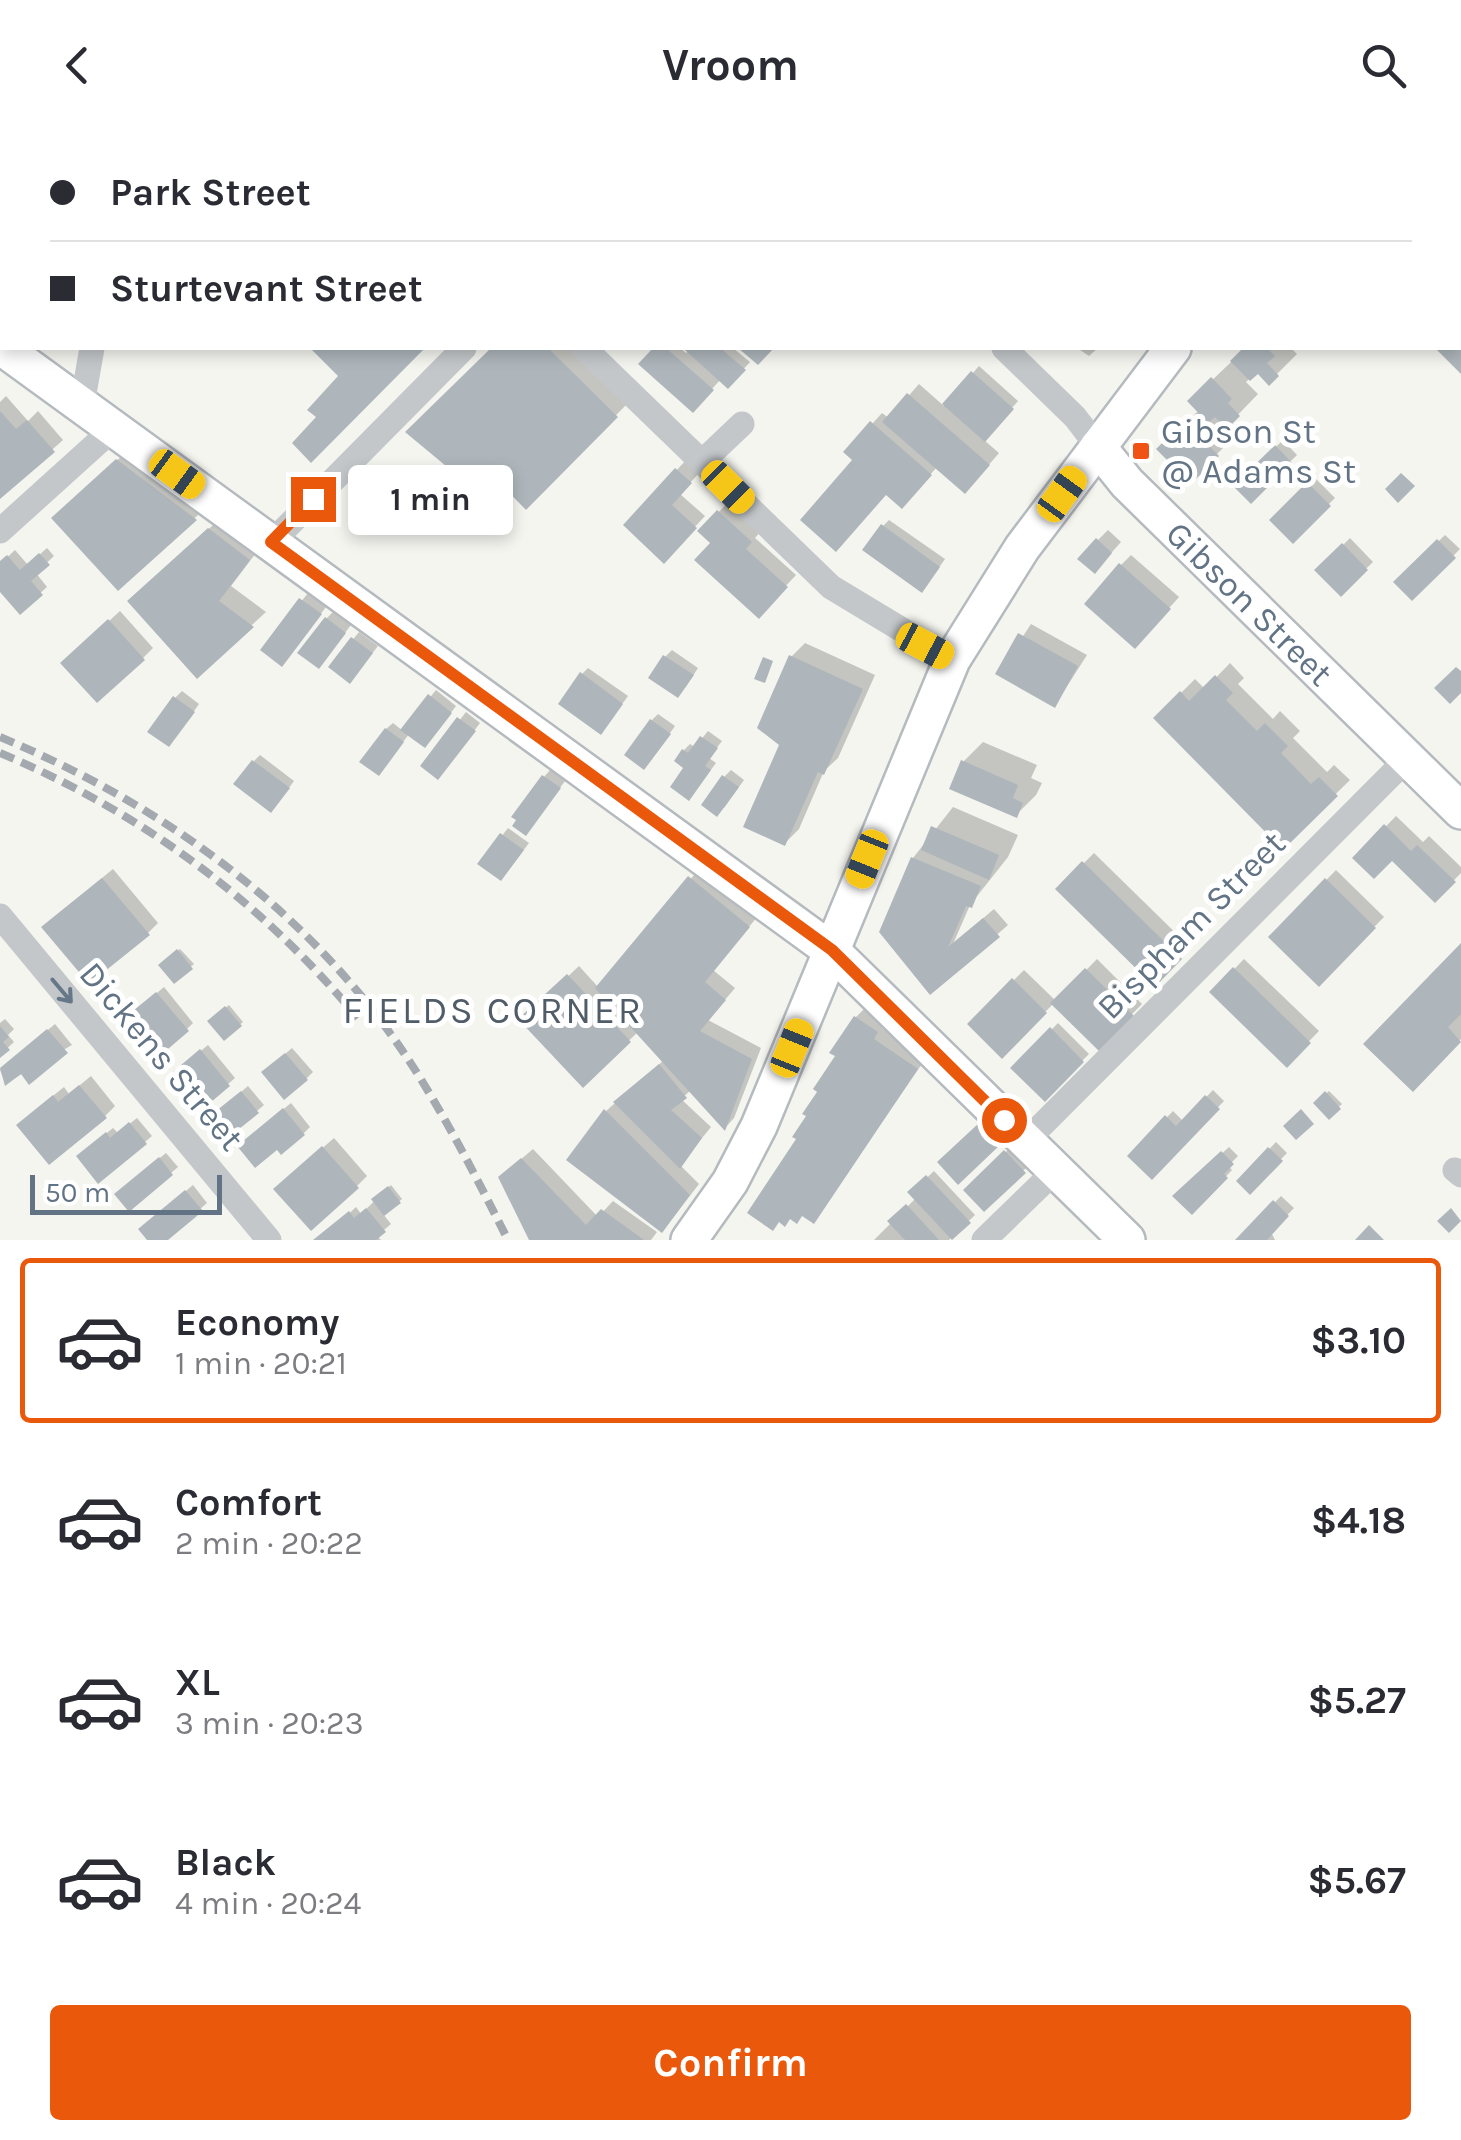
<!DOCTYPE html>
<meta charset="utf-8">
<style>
:root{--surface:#fff;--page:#f7f7f7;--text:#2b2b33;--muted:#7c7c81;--line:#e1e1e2;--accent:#ea580c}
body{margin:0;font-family:Karla,sans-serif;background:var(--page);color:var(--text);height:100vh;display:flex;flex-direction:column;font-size:38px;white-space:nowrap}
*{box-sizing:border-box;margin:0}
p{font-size:32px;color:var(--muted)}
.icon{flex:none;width:55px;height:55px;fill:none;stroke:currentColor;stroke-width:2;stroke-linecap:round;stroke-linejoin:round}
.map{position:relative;height:1110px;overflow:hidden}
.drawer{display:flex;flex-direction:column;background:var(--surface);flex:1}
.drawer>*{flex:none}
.banner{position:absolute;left:0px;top:0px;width:1462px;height:220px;box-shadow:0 5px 15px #0003;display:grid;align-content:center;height:220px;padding:0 50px;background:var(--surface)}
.scale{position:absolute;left:30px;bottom:25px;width:192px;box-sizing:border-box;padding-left:10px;border:5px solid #617384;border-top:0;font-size:28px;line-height:35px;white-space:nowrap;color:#617384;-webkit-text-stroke:8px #fff;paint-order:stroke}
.end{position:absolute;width:45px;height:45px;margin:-22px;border:12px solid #ea580c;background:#fff;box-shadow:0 0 0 5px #fff}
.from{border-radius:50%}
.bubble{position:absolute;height:70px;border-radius:10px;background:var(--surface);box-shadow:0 5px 15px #0003;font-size:32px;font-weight:700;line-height:70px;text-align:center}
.car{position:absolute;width:30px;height:60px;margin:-30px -15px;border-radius:12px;box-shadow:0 0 8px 2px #0007;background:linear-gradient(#f5c518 24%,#345 0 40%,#f5c518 0 76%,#345 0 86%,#f5c518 0)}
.banner b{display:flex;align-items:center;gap:35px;height:95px;font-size:38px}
.banner b+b{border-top:2px solid var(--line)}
.banner i{width:25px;height:25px;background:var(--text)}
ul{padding:18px 0 0;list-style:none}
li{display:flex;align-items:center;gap:30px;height:165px;margin:0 20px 15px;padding:0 30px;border:5px solid transparent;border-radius:10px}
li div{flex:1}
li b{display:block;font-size:38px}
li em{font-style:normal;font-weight:700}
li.selected{border-color:var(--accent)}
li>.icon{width:90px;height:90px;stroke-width:1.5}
.cta{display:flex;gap:20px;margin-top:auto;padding:20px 50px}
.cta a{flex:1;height:115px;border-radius:10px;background:var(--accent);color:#fff;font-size:40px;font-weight:700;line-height:115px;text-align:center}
header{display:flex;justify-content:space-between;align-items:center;height:130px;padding:0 50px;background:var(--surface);font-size:45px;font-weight:700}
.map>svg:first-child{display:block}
.shadow{fill:#0003}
.building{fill:#aeb6bb}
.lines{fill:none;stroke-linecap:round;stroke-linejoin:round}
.secondary-casing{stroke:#b5babf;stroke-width:40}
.street{stroke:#c3c7ca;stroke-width:25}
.secondary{stroke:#fff;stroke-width:35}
.rail{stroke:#a3a9af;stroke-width:8;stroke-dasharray:15 8;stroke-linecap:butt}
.oneway{stroke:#678}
.route{stroke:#ea580c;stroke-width:12}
.poi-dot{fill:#f15314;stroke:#fff;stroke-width:4}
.labels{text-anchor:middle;stroke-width:10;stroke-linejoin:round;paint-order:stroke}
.poi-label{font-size:35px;fill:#617384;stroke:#fff;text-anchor:start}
.street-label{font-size:35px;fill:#617384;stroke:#fff}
.neighbourhood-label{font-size:38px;letter-spacing:2.5px;fill:#505c68;stroke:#fff}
</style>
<header><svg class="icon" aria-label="back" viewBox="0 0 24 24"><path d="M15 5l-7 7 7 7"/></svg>Vroom<svg class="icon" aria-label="search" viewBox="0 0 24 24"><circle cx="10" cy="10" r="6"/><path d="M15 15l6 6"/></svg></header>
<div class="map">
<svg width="1461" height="1110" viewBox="0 0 1461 1110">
<rect width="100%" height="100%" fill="#f5f5f0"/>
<!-- shadow -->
<g class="shadow">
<polygon points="283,0 363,0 365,2 281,2"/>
<polygon points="542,0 632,0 630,2"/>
<polygon points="705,0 778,0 781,2 703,2"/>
<polygon points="901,0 1013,0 898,2"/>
<polygon points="313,218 422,218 325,316 320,287 341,246"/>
<polygon points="494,218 575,218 629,272 526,376 492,342 409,301"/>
<polygon points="657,218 680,218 686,223 691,218 733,218 750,232 728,256 721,249 693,280 642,234"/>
<polygon points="1077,218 1098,218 1089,226"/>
<polygon points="1246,218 1291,218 1297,224 1269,252 1258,240 1246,252 1258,264 1228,295 1237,304 1191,350 1160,319 1199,280 1190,271"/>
<polygon points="979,236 1018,271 984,310 999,323 975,351 937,337 912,365 847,322 882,283 889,288 919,254 944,276"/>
<polygon points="6,266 28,291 38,281 63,310 0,366 0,272"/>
<polygon points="1283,310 1297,325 1251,370 1236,356"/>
<polygon points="132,317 209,375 118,458 68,374"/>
<polygon points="687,329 700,342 680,364 705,386 664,430 626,395"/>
<polygon points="1315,348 1335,368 1293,410 1273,390"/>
<polygon points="729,371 761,401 755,408 796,445 759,485 713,413 701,401"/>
<polygon points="223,386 262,415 231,456 266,482 197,545 144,458"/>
<polygon points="889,390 945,429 928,453 883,396"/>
<polygon points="1108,400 1121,412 1105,430 1098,410"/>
<polygon points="1445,405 1460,419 1412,467 1397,452"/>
<polygon points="1350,408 1373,432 1341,463 1318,440"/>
<polygon points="47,418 54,426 36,443 47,457 20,481 0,458 0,434 15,420 28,435"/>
<polygon points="1131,425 1179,467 1145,505 1121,435"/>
<polygon points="308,463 326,477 288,527 263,520"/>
<polygon points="120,481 153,518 143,528 74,523"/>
<polygon points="333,482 351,495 325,529 327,488"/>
<polygon points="1031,494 1087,525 1055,575 999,543"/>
<polygon points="359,502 378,516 356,544 331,537"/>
<polygon points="805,513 875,545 838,628 824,641 799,699 785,713 783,614 791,527"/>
<polygon points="672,520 698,538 685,558 665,527"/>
<polygon points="1230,533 1244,548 1238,554 1273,589 1280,581 1300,601 1293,608 1327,642 1334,635 1350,650 1283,716 1156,588 1195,549 1205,559"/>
<polygon points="588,538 628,566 607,595 582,544"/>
<polygon points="436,560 456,576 431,609 409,604 385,637 386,599 393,593 403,601"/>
<polygon points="182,561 199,574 175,608 175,568"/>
<polygon points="466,582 480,593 444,641 424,636"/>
<polygon points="658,584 675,596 651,630 652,590"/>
<polygon points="708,601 722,611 709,628 716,633 695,661 684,620 690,614 695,617"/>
<polygon points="983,612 1037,635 1031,648 1042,653 1036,665 1016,685 963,632"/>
<polygon points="260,625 294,651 277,674 254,631"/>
<polygon points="550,640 565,651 532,696 544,647"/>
<polygon points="731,640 744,650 724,678 724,647"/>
<polygon points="953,677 1018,705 1008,727 970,775 953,814 994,779 1008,795 931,862 913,728"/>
<polygon points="1396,686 1423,712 1429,706 1461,737 1461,743 1435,770 1392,728 1356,727"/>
<polygon points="508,698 529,713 507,742 481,733"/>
<polygon points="1094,723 1191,818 1155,854 1058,759"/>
<polygon points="700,738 758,786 713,840 735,858 708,890 761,918 734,988 725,998 691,960 681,969 711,997 680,1035 699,1054 672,1089 606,981 664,930 638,902 583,954 522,890 579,836 599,858"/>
<polygon points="113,739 158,793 148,803 54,787"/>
<polygon points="1336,740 1384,787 1319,853 1271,807"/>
<polygon points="1461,817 1461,909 1412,958"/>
<polygon points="180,819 194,834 174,851 161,835"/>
<polygon points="1097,829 1142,874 1099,918 1054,873 1002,926 970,894 1024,840 1056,871"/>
<polygon points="1244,829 1319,901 1287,934 1212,862"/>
<polygon points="164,857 193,893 187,899 138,879"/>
<polygon points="229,875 243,892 224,908 210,891"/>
<polygon points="866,877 887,891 882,898 926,928 814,1091 800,1008 856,887"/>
<polygon points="5,889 14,899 8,905 14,912 0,925 0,893"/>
<polygon points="1058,893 1089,924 1045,968 1014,938"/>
<polygon points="55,894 72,915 6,953 0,940"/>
<polygon points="208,915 235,948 205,974 184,935"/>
<polygon points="292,918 313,942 306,949 271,936"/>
<polygon points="91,946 115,976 105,986 29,985 64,957 69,964"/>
<polygon points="248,956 264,975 257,981 221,979"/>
<polygon points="1213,960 1224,971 1152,1046 1130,1026 1173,981 1183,991"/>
<polygon points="1329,961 1342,974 1329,986 1316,973"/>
<polygon points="291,973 310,997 304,1003 277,1016 246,1010"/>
<polygon points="137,988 152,1006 145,1012 86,1020 113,998 118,1003"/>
<polygon points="987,988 1004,1007 958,1051 940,1032"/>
<polygon points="334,1008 367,1046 357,1056 287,1049"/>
<polygon points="1276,1012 1287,1023 1250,1061 1239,1051"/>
<polygon points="1012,1016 1030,1034 984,1079 966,1060"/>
<polygon points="1229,1017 1238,1026 1228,1036 1232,1040 1192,1082 1176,1066"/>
<polygon points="533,1019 598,1087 613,1071 657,1102 651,1110 531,1110 512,1037"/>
<polygon points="166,1023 178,1037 171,1043 123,1058"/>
<polygon points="934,1041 975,1085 949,1110 874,1110 916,1068 911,1063"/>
<polygon points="193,1055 207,1073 164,1110 150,1110 148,1093"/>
<polygon points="391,1055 402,1069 383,1084 391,1094 377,1106 381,1110 321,1110 356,1077 361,1084"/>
<polygon points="1281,1066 1294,1078 1271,1102 1275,1110 1238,1110"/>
</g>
<!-- building -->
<g class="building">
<polygon points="310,218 425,218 311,333 292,313 316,287 307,280 338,246"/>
<polygon points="491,218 548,218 618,287 526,380 492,345 476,361 405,302"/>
<polygon points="653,218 666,218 714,260 693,283 638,234"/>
<polygon points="687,218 720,218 746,240 728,259 685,220"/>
<polygon points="738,218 774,218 758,235"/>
<polygon points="1243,218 1267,218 1275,226 1267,233 1279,246 1269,256 1258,244 1250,251 1230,231"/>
<polygon points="1435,218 1461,218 1461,244"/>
<polygon points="971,241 1014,279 985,312 942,274"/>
<polygon points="1211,247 1232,269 1228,273 1240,286 1227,299 1215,287 1208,293 1187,271"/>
<polygon points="907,263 990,335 965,364 882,292"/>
<polygon points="0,281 16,299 27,290 55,322 0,369"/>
<polygon points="870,291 932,345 902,379 886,365 836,422 800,390 852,330 843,322"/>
<polygon points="1185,291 1219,326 1191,354 1156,319"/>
<polygon points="1275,315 1292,333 1251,374 1233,356"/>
<polygon points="116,329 197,390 118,461 51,388"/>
<polygon points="675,338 692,353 672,375 697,398 664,434 623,395"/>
<polygon points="1401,343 1415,356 1398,373 1385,359"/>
<polygon points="1307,352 1331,376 1293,414 1269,390"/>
<polygon points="717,380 752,412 746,419 788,457 759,489 694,430 710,413 697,401"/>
<polygon points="881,394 940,437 922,463 862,420"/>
<polygon points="208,398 250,430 219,471 254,497 197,549 127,471"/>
<polygon points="1096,408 1112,423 1095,444 1077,429"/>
<polygon points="1437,409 1456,428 1412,471 1393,452"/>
<polygon points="1342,413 1368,440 1341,467 1314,440"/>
<polygon points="39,423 50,435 31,451 43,465 20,485 0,462 0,431 7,425 20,440"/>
<polygon points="1119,433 1171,479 1135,519 1084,474"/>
<polygon points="299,468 322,484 282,537 260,520"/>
<polygon points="325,487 346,503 319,539 297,523"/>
<polygon points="108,489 145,530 97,573 60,533"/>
<polygon points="1018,503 1078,536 1055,578 995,544"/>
<polygon points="351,507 373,523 350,554 328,537"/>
<polygon points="663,525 694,545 678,568 648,548"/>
<polygon points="789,525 863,559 824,645 818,642 785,716 743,697 779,615 757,598"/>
<polygon points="763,527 773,531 765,553 754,549"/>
<polygon points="1456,537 1461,541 1461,563 1450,574 1434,558"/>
<polygon points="580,542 623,574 601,605 558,574"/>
<polygon points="1215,545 1233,563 1226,570 1257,601 1265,593 1288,616 1281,623 1311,654 1319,647 1338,666 1283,720 1153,588 1180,561 1189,571"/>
<polygon points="428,564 452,583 425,618 400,600"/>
<polygon points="173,566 195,582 169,617 147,602"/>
<polygon points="457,587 476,601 438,650 420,636"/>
<polygon points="650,589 671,604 644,640 624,625"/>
<polygon points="385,598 404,612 379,646 359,632"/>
<polygon points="700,606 718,618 705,636 711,640 689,671 670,657 683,638 674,631 682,619 688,623"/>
<polygon points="252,630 290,658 271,683 233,654"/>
<polygon points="961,630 1018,655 1013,668 1023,673 1017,688 949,659"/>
<polygon points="542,645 561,658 526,706 512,696 516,690 511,687"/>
<polygon points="722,645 739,657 717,687 701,675"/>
<polygon points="1384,694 1411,721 1417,715 1456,752 1435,773 1392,731 1374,749 1352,728"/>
<polygon points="931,696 999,725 989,750 921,720"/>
<polygon points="500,703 524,720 501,751 477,734"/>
<polygon points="911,727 981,756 972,778 966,776 948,817 983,788 1000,807 930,865 879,802"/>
<polygon points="1082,731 1182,829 1155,857 1055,759"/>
<polygon points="688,746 750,797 705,852 726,870 700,901 752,929 725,1001 595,858"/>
<polygon points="102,748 150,805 89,854 41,797"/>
<polygon points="1325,748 1376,798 1319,857 1268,807"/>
<polygon points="1461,813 1461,884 1448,897 1461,912 1413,962 1363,914"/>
<polygon points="177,819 193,839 174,854 158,835"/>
<polygon points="1233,837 1311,913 1287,938 1209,862"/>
<polygon points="1085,838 1134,886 1099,921 1050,873"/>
<polygon points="567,844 631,912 583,958 518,889"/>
<polygon points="1012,848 1047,883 1002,929 967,894"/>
<polygon points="156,862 189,901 161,925 128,885"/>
<polygon points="225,876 242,896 224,911 207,891"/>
<polygon points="854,886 878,902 874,909 918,939 814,1094 802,1086 797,1094 790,1089 785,1097 779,1092 773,1101 747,1083 796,1009 792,1007 806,986 802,984 817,962 813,959 835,926 829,923"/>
<polygon points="0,896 9,907 3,912 10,920 0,928"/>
<polygon points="1050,897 1084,932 1045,972 1010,938"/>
<polygon points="47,899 68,923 29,955 21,944 5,956 0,938"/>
<polygon points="200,919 230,956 204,978 174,941"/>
<polygon points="285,923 308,950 284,970 261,942"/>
<polygon points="659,934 687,968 671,980 702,1008 680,1039 613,972"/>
<polygon points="79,955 107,988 49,1035 16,995 53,965 58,972"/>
<polygon points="241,961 259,983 229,1007 211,985"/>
<polygon points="1325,961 1341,979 1329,990 1313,973"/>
<polygon points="1205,965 1220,979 1152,1050 1127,1026 1165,985 1176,996"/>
<polygon points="283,978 305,1005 281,1025 277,1020 255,1038 237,1016"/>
<polygon points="604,979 690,1065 662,1103 566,1030"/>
<polygon points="1301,979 1314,994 1296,1010 1283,996"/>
<polygon points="129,992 147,1014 98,1054 76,1026 106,1002 110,1008"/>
<polygon points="979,993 1000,1015 958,1055 937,1032"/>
<polygon points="322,1016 359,1058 311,1101 273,1059"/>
<polygon points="1268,1017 1283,1031 1250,1065 1236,1051"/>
<polygon points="1004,1020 1026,1043 984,1082 963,1060"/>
<polygon points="1221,1021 1234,1034 1224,1044 1228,1048 1192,1085 1172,1066"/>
<polygon points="159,1027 173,1045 129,1082 114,1064"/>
<polygon points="521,1028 586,1095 601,1079 644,1110 529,1110 498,1047"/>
<polygon points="926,1045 971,1093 952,1110 907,1062"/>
<polygon points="388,1056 401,1073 384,1086 371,1069"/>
<polygon points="185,1060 203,1081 168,1110 147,1110 138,1099"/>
<polygon points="1273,1070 1289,1086 1267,1110 1235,1110"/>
<polygon points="906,1074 939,1110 905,1110 887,1091"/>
<polygon points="366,1078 386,1102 376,1110 313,1110 349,1081 354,1088"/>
<polygon points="1451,1078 1461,1091 1449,1103 1437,1091"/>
<polygon points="1369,1095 1384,1110 1355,1110"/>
</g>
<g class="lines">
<defs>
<g id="secondary">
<polyline points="1380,0 1382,2"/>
<polyline points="1339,2 1340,0"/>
<polyline points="1443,2 1446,0"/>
<polyline points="1460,80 1461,81"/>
<polyline points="0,216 832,821 1127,1110"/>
<path id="s1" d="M1098,317L1127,353L1461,681"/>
<polyline points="689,1110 730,1052 759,996 952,530 1022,418 1173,218"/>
</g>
</defs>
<!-- secondary casing -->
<use href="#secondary" class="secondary-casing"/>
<!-- street -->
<g class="street">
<polyline points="789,0 791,2"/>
<polyline points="172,2 174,0"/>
<polyline points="675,2 677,0"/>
<polyline points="584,218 831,457 952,530"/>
<polyline points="1004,218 1075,287 1098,317"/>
<polyline points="82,275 92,218"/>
<polyline points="702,332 742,294"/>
<polyline points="0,401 114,298"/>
<polyline points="271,413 464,218"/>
<polyline points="0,786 269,1110"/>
<polyline points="1026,1011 1407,629"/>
<polyline points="1455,1040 1461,1045"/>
<polyline points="984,1110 1056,1040"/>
</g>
<!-- secondary -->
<use href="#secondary" class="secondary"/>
<!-- rail -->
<g class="rail">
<polyline points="27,2 29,0"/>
<polyline points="44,2 46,0"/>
<polyline points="72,2 74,0"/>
<polyline points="0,41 2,38"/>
<polyline points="0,66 2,62"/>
<polyline points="0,107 2,103"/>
<path d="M0,607C163,675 309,780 408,929C446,987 477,1049 508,1110"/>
<path d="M0,623C141,682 260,770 358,888"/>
</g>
</g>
<!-- one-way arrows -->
<defs><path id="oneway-shaft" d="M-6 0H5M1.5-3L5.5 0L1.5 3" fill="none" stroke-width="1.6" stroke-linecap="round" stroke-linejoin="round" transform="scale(2.5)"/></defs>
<use class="oneway" href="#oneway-shaft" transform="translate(62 861) rotate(50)"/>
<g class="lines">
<!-- route -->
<polyline class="route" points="313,369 271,412 832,820 1004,990"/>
</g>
<!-- markers -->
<rect class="poi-dot" x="1131" y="311" width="20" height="20" rx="5"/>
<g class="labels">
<!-- poi labels -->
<g class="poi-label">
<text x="1161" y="313">Gibson St<tspan x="1161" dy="40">@ Adams St</tspan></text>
</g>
<!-- street labels -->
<g class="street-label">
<text dy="12" stroke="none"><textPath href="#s1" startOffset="218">Gibson Street</textPath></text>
<text transform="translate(1191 795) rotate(-45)" y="12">Bispham Street</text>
<text transform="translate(162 926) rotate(50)" y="12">Dickens Street</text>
</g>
<!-- neighbourhood labels -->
<g class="neighbourhood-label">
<text x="493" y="893">FIELDS CORNER</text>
</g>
</g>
</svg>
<div class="scale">50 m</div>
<i class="end from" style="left:1004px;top:990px"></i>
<i class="end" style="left:313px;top:369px"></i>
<div class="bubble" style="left:348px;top:335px;width:165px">1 min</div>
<i class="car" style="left:177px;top:344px;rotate:126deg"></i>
<i class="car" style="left:728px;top:357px;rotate:135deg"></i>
<i class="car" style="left:1062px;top:364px;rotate:36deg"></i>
<i class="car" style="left:925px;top:516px;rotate:118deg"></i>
<i class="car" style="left:867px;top:729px;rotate:202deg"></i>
<i class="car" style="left:792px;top:918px;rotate:22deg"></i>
<div class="banner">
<b><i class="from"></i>Park Street</b>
<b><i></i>Sturtevant Street</b>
</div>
</div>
<section class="drawer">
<ul>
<li class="selected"><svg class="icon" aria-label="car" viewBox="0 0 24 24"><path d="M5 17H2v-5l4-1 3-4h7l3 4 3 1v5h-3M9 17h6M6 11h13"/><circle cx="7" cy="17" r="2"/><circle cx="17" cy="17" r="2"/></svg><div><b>Economy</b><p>1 min · 20:21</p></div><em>$3.10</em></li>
<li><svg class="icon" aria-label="car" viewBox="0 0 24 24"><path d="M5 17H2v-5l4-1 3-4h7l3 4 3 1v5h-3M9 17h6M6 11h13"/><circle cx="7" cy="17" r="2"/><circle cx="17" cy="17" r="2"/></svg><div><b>Comfort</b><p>2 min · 20:22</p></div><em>$4.18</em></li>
<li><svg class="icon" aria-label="car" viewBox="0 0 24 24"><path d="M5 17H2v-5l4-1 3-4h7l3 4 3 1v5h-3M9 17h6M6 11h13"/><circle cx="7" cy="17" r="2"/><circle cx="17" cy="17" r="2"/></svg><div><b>XL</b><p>3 min · 20:23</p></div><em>$5.27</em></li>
<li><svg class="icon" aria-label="car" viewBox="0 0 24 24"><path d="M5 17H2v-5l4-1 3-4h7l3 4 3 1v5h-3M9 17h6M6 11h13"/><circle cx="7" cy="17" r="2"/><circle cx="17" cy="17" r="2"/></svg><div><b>Black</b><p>4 min · 20:24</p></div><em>$5.67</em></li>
</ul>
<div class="cta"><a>Confirm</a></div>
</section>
